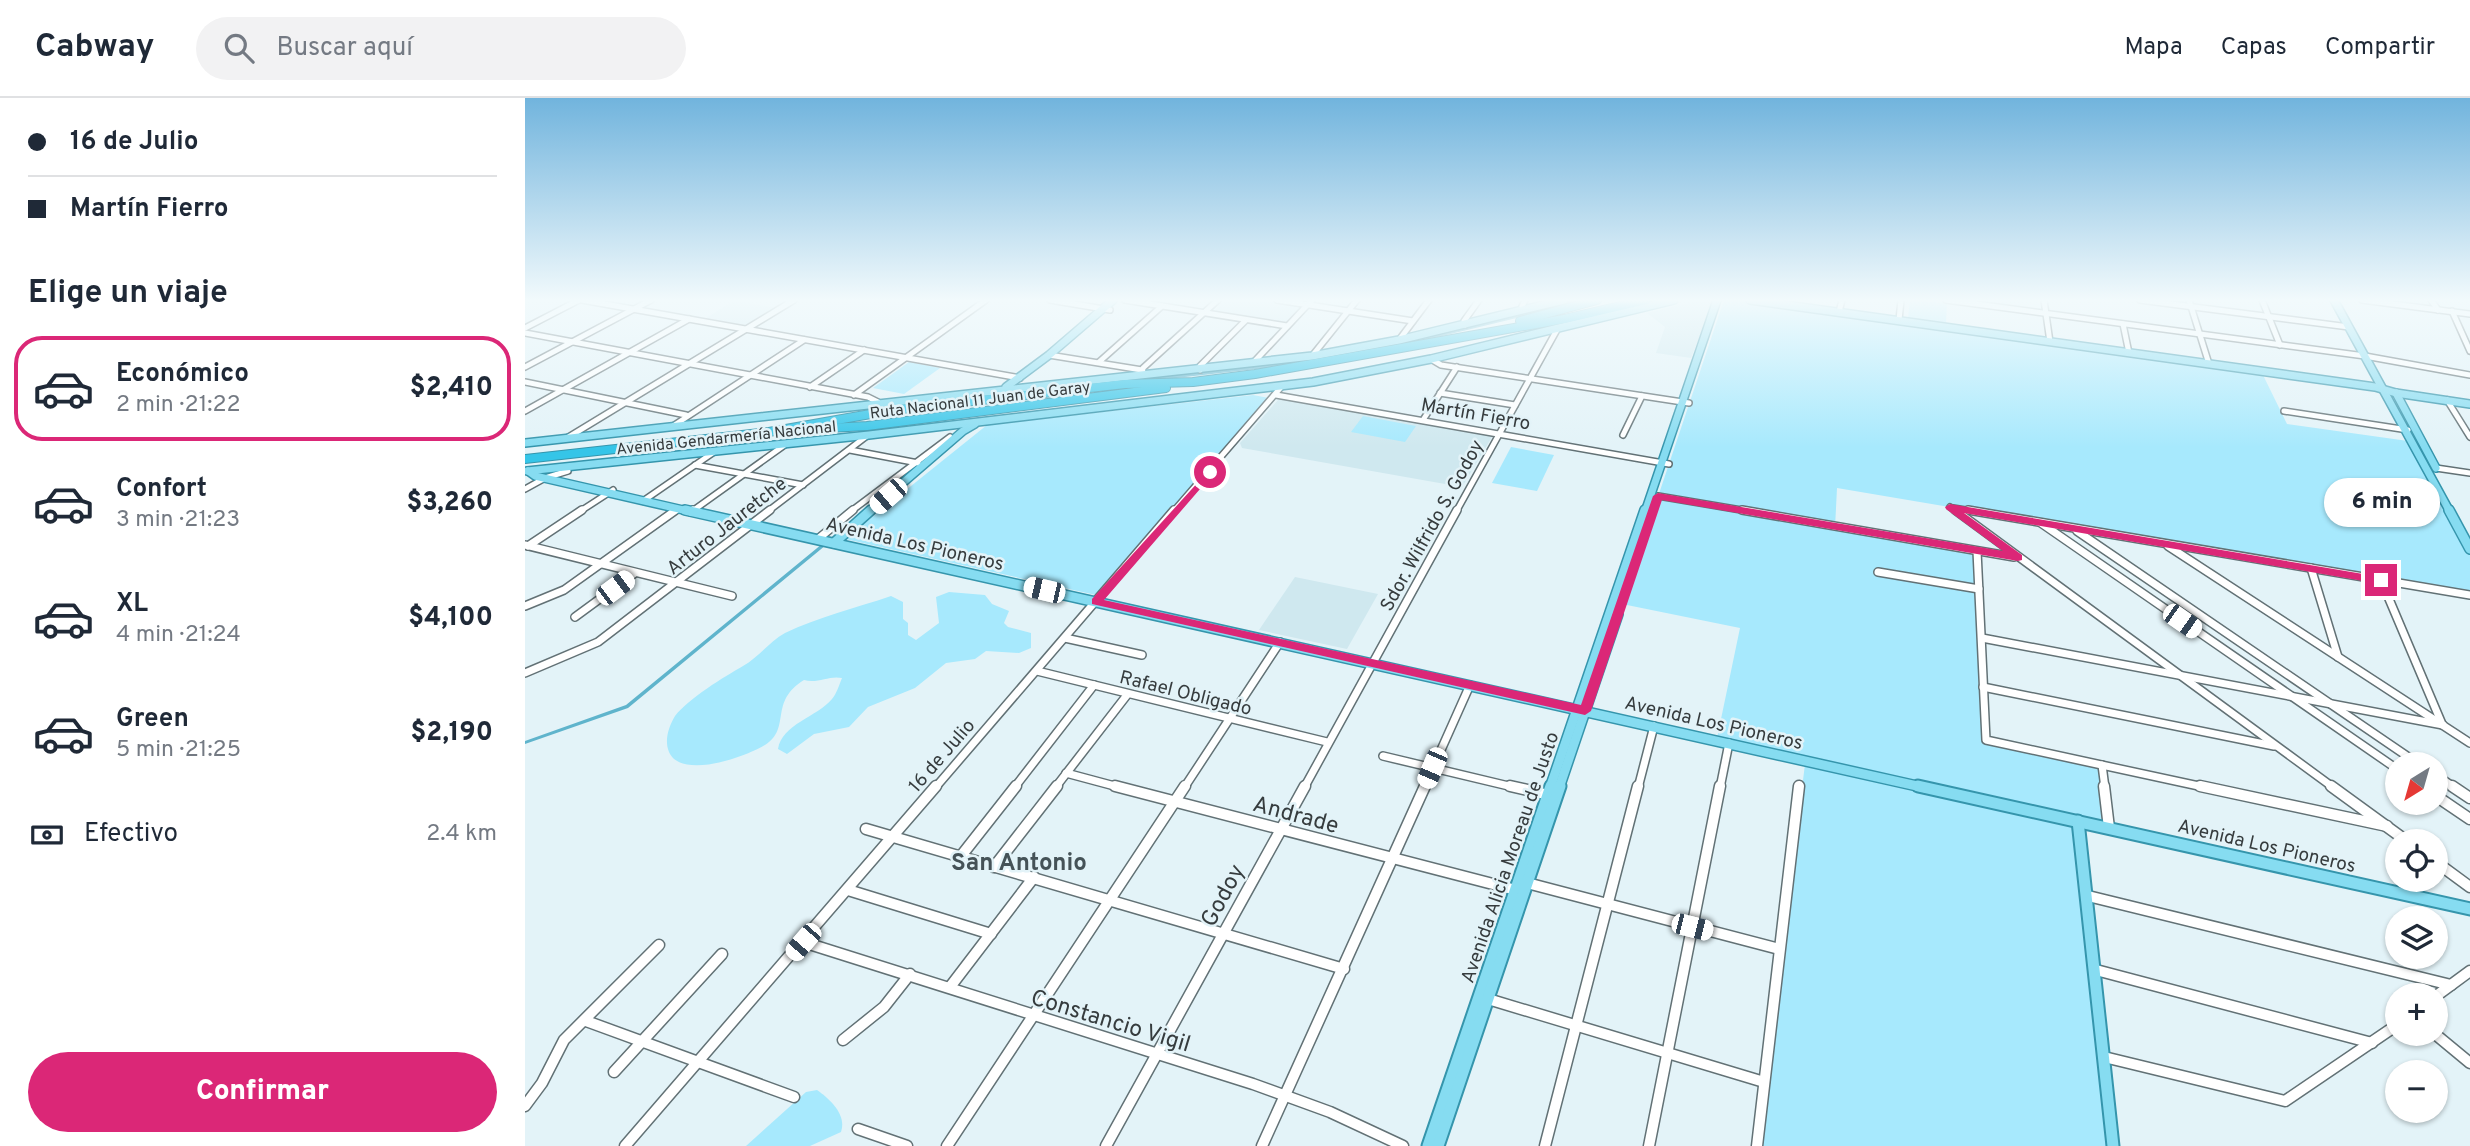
<!DOCTYPE html>
<html lang="es">
<meta charset="utf-8">
<style>
:root{--surface:#fff;--page:#f2f2f3;--text:#1f2937;--muted:#747a83;--line:#e0e1e3;--accent:#db2777}
body{margin:0;font-family:Overpass,sans-serif;background:var(--page);color:var(--text);height:100vh;display:flex;flex-direction:column;font-size:26px;white-space:nowrap}
*{box-sizing:border-box;margin:0}
p{font-size:23px;color:var(--muted)}
.icon{flex:none;width:38px;height:38px;fill:none;stroke:currentColor;stroke-width:2;stroke-linecap:round;stroke-linejoin:round}
.map{position:relative;flex:1;overflow:hidden}
.panel{display:flex;flex-direction:column;background:var(--surface);width:525px}
.panel>*{flex:none}
.hud{display:grid;align-content:center;height:154px;padding:0 28px;background:var(--surface)}
.needle{width:46px;rotate:217deg}
.fabs{position:absolute;left:1860px;top:654px;display:grid;gap:14px}
.fabs a{display:grid;place-items:center;width:63px;height:63px;border-radius:50%;background:var(--surface);box-shadow:0 2px 5px #0004;font-size:35px}
.end{position:absolute;width:32px;height:32px;margin:-16px;border:9px solid #db2777;background:#fff;box-shadow:0 0 0 4px #fff}
.from{border-radius:50%}
.bubble{position:absolute;height:49px;border-radius:24px;background:var(--surface);box-shadow:0 2px 5px #0004;font-size:23px;font-weight:800;line-height:49px;text-align:center}
.car{position:absolute;width:21px;height:42px;margin:-21px -10px;border-radius:9px;box-shadow:0 0 5px 2px #0007;background:linear-gradient(#fff 24%,#345 0 40%,#fff 0 76%,#345 0 86%,#fff 0)}
.hud b{display:flex;align-items:center;gap:24px;height:66px;font-size:26px}
.hud b+b{border-top:2px solid var(--line)}
.hud i{width:18px;height:18px;background:var(--text)}
ul{padding:0;list-style:none}
li{display:flex;align-items:center;gap:21px;height:105px;margin:0 14px 10px;padding:0 14px;border:4px solid transparent;border-radius:28px}
li div{flex:1}
li b{display:block;font-size:26px}
li em{font-style:normal;font-weight:800}
li.selected{border-color:var(--accent)}
li>.icon{width:63px;height:63px;stroke-width:1.5}
h2{padding:0 28px;font-size:32px;line-height:84px}
.pay{display:flex;align-items:center;gap:18px;height:77px;padding:0 28px;font-size:26px}
.pay p{margin-inline-start:auto}
.action{display:flex;gap:14px;margin-top:auto;padding:14px 28px}
.action a{flex:1;height:80px;border-radius:42px;background:var(--accent);color:#fff;font-size:28px;font-weight:800;line-height:80px;text-align:center}
header{display:flex;align-items:center;gap:42px;box-sizing:border-box;height:98px;padding:0 35px;background:var(--surface);border-bottom:2px solid var(--line)}
header strong{font-size:33px}
nav{display:flex;gap:38px;margin-inline-start:auto;font-size:24px}
.search{width:490px;height:63px;background:var(--page);display:flex;align-items:center;gap:18px;box-sizing:border-box;padding:0 24px;border-radius:38px;color:var(--muted);font-size:26px}
main{display:flex;flex:1;min-height:0}
.map>svg:first-child{display:block}
.built{fill:#cfe8ef}
.green{fill:#a7e9fd}
.water{fill:#5fb4cc}
.lines{fill:none;stroke-linecap:round;stroke-linejoin:round}
.canal{stroke:#5fb4cc;stroke-width:4.5}
.minor-far2-casing{stroke:#627175;stroke-width:8}
.minor-far1-casing{stroke:#627175;stroke-width:10}
.minor-casing{stroke:#627175;stroke-width:13}
.major-far2-casing{stroke:#3595ac;stroke-width:10}
.major-far1-casing{stroke:#3595ac;stroke-width:12}
.major-casing{stroke:#3595ac;stroke-width:15}
.highway-casing{stroke:#3595ac;stroke-width:10}
.minor-far2{stroke:#fff;stroke-width:5}
.minor-far1{stroke:#fff;stroke-width:7}
.minor{stroke:#fff;stroke-width:10}
.major-far2{stroke:#86dcf1;stroke-width:7}
.major-far1{stroke:#86dcf1;stroke-width:9}
.major{stroke:#86dcf1;stroke-width:11}
.highway{stroke:#35c5e8;stroke-width:8}
.route{fill:#db2777}
.labels{text-anchor:middle;stroke-width:5;stroke-linejoin:round;paint-order:stroke}
.far-street-label{font-size:16px;fill:#363c3e;stroke:#e3f3f8}
.street-label{font-size:19px;fill:#363c3e;stroke:#e3f3f8}
.near-street-label{font-size:23px;fill:#363c3e;stroke:#e3f3f8}
.near-neighbourhood-label{font-size:24px;font-weight:bold;fill:#455257;stroke:#e3f3f8}
</style>
<header>
<strong>Cabway</strong>
<div class="search"><svg class="icon" aria-label="search" viewBox="0 0 24 24"><circle cx="10" cy="10" r="6"/><path d="M15 15l6 6"/></svg>Buscar aquí</div>
<nav><a>Mapa</a><a>Capas</a><a>Compartir</a></nav>
</header>
<main>
<section class="panel">
<div class="hud">
<b><i class="from"></i>16 de Julio</b>
<b><i></i>Martín Fierro</b>
</div>
<h2>Elige un viaje</h2>
<ul>
<li class="selected"><svg class="icon" aria-label="car" viewBox="0 0 24 24"><path d="M5 17H2v-5l4-1 3-4h7l3 4 3 1v5h-3M9 17h6M6 11h13"/><circle cx="7" cy="17" r="2"/><circle cx="17" cy="17" r="2"/></svg><div><b>Económico</b><p>2 min · 21:22</p></div><em>$2,410</em></li>
<li><svg class="icon" aria-label="car" viewBox="0 0 24 24"><path d="M5 17H2v-5l4-1 3-4h7l3 4 3 1v5h-3M9 17h6M6 11h13"/><circle cx="7" cy="17" r="2"/><circle cx="17" cy="17" r="2"/></svg><div><b>Confort</b><p>3 min · 21:23</p></div><em>$3,260</em></li>
<li><svg class="icon" aria-label="car" viewBox="0 0 24 24"><path d="M5 17H2v-5l4-1 3-4h7l3 4 3 1v5h-3M9 17h6M6 11h13"/><circle cx="7" cy="17" r="2"/><circle cx="17" cy="17" r="2"/></svg><div><b>XL</b><p>4 min · 21:24</p></div><em>$4,100</em></li>
<li><svg class="icon" aria-label="car" viewBox="0 0 24 24"><path d="M5 17H2v-5l4-1 3-4h7l3 4 3 1v5h-3M9 17h6M6 11h13"/><circle cx="7" cy="17" r="2"/><circle cx="17" cy="17" r="2"/></svg><div><b>Green</b><p>5 min · 21:25</p></div><em>$2,190</em></li>
</ul>
<div class="pay"><svg class="icon" aria-label="cash" viewBox="0 0 24 24"><path d="M3 7h18v10H3z"/><circle cx="12" cy="12" r="2"/></svg>Efectivo<p>2.4 km</p></div>
<div class="action"><a>Confirmar</a></div>
</section>
<div class="map">
<svg width="1945" height="1048" viewBox="0 0 1945 1048">
<rect width="100%" height="100%" fill="#e3f3f8"/>
<!-- built -->
<g class="built">
<polygon points="699,202 738,202 776,209 760,225 689,214"/>
<polygon points="1175,202 1189,202 1166,260 1131,255 1140,229 1122,215"/>
<polygon points="208,203 211,203 252,210 222,228 181,220"/>
<polygon points="757,301 965,337 967,339 937,389 717,350 715,345 753,302"/>
<polygon points="770,479 853,496 822,551 734,532"/>
</g>
<!-- green -->
<g class="green">
<polygon points="1199,202 1222,202 1737,275 1762,326 1883,343 1945,453 1945,497 1312,390 1310,430 1451,453 1464,641 1576,667 1584,734 1554,727 1586,1048 1233,1048 1280,666 1191,645 1215,530 1097,506"/>
<polygon points="1385,202 1422,205 1421,226 1383,220"/>
<polygon points="384,264 415,270 379,296 348,290"/>
<polygon points="728,297 744,300 571,497 320,441 462,327"/>
<polygon points="838,318 891,328 880,344 826,334"/>
<polygon points="986,349 1029,357 1012,393 967,385"/>
<path d="M424,494L460,497L467,506L484,513L479,525L483,529L506,535V550L494,555L461,553L450,561L421,565L390,590L343,609L324,629L289,636L262,656L253,651C257,626 292,619 307,601C312,595 314,587 317,580C304,577 293,586 279,582C243,604 267,630 240,647C221,659 156,682 144,654C139,642 144,628 150,618C164,600 199,579 218,568C234,559 245,543 260,535C293,519 331,510 366,498L378,504V521L383,525V537L391,542L414,525L411,499Z"/>
<path d="M292,992C305,1001 322,1017 316,1034L285,1048H221L281,994Z"/>
</g>
<!-- water -->
<polygon class="water" points="297,446 301,447 103,610 0,646 0,643 101,607"/>
<g class="lines">
<!-- canal -->
<g class="canal">
<polyline points="870,247 1045,205"/>
<polyline points="613,282 783,263"/>
</g>
<defs>
<g id="minor-far2">
<polyline points="57,202 495,280"/>
<polyline points="525,202 585,212"/>
<polyline points="600,202 762,228"/>
<polyline points="752,202 888,223"/>
<polyline points="1421,202 1840,258 1945,277"/>
<polyline points="1519,202 1525,244"/>
<polyline points="1615,202 1824,229"/>
<polyline points="1664,202 1684,266"/>
<polyline points="1737,202 1755,247"/>
<polyline points="1837,202 1945,216"/>
<polyline points="1906,202 1913,212"/>
<polyline points="995,213 1000,202"/>
<polyline points="1927,213 1945,253"/>
<polyline points="1314,214 1317,202"/>
<polyline points="1374,222 1376,202"/>
<polyline points="1598,226 1604,255"/>
<polyline points="940,227 939,223 954,202"/>
<polyline points="0,230 54,202"/>
<polyline points="0,235 343,299 353,304"/>
<polyline points="874,242 904,202"/>
<polyline points="524,257 617,272"/>
<polyline points="787,258 832,202"/>
<polyline points="906,261 916,267 1164,305"/>
<polyline points="574,264 637,208"/>
<polyline points="728,265 787,202"/>
<polyline points="0,269 126,202"/>
<polyline points="675,272 675,268 721,222"/>
<polyline points="617,277 618,270 693,202"/>
<polyline points="0,284 161,317"/>
<polyline points="285,289 339,252"/>
<polyline points="915,295 990,307"/>
<polyline points="329,297 461,202"/>
<polyline points="751,297 1144,366"/>
<polyline points="1922,302 1945,339"/>
<polyline points="0,313 164,221"/>
<polyline points="1759,313 1883,332"/>
<polyline points="898,322 932,269"/>
<polyline points="148,328 279,242"/>
<polyline points="1098,337 1117,298"/>
<polyline points="42,340 269,202"/>
<polyline points="325,352 393,365"/>
<polyline points="170,367 278,387"/>
<polyline points="1911,370 1945,375"/>
<polyline points="0,391 20,380 43,373"/>
<polyline points="1133,398 1228,414"/>
<polyline points="118,403 189,354"/>
<polyline points="1425,409 1432,414"/>
<polyline points="1428,410 1453,414"/>
<polyline points="54,414 88,392"/>
<polyline points="148,414 153,411"/>
<polyline points="166,414 261,346"/>
<polyline points="242,414 343,337"/>
<polyline points="325,414 425,339"/>
<polyline points="648,414 757,288"/>
<polyline points="931,414 1033,230"/>
</g>
<g id="minor-far1">
<polyline points="1217,412 1489,459"/>
<polyline points="1430,412 1809,690"/>
<polyline points="1443,412 1945,497"/>
<polyline points="166,414 168,412"/>
<polyline points="1516,425 1872,671"/>
<polyline points="1552,433 1895,667"/>
<polyline points="293,441 328,412"/>
<polyline points="0,447 207,498"/>
<polyline points="3,448 57,412"/>
<polyline points="1643,448 1945,645"/>
<polyline points="1452,453 1461,642 1683,690"/>
<polyline points="1786,470 1813,559"/>
<polyline points="1353,474 1454,491"/>
<polyline points="1856,482 1917,626"/>
<polyline points="0,508 39,492 151,412"/>
<polyline points="50,519 110,475"/>
<polyline points="540,540 617,557"/>
<polyline points="1457,540 1918,627"/>
<polyline points="512,573 802,644"/>
<polyline points="0,575 73,544 245,412"/>
<polyline points="1458,589 1749,648"/>
<polyline points="858,658 992,690"/>
<polyline points="1577,667 1580,690"/>
<polyline points="541,675 597,690"/>
<polyline points="1911,677 1930,690"/>
<polyline points="410,690 649,412"/>
<polyline points="489,690 569,587"/>
<polyline points="530,690 602,597"/>
<polyline points="659,690 755,544"/>
<polyline points="779,690 932,412"/>
<polyline points="899,690 945,587"/>
<polyline points="1113,690 1129,628"/>
<polyline points="1195,690 1204,645"/>
</g>
<g id="minor">
<polyline points="590,688 991,792"/>
<polyline points="985,688 1024,697"/>
<polyline points="1579,688 1584,730"/>
<polyline points="1675,688 1862,728"/>
<polyline points="1806,688 1883,744"/>
<polyline points="1927,688 1945,700"/>
<polyline points="1911,698 1945,721"/>
<polyline points="341,731 819,871"/>
<polyline points="436,758 491,688"/>
<polyline points="1911,764 1945,789"/>
<polyline points="469,769 532,688"/>
<polyline points="1002,785 1254,851"/>
<polyline points="323,792 466,836"/>
<polyline points="1563,798 1926,887"/>
<polyline points="278,844 728,986 805,1014 878,1048"/>
<polyline points="1571,872 1847,945"/>
<polyline points="425,889 509,779"/>
<polyline points="1911,898 1945,873"/>
<polyline points="963,901 1239,984"/>
<polyline points="61,923 269,999"/>
<polyline points="1910,936 1945,965"/>
<polyline points="318,942 359,909 385,876"/>
<polyline points="1579,959 1760,1003 1872,927"/>
<polyline points="89,974 197,856"/>
<polyline points="0,1008 17,985 39,942 134,847"/>
<polyline points="333,1031 382,1048"/>
<polyline points="100,1048 411,688"/>
<polyline points="422,1048 660,688"/>
<polyline points="581,1048 780,688"/>
<polyline points="737,1048 900,688"/>
<polyline points="1020,1048 1113,688"/>
<polyline points="1124,1048 1195,688"/>
<polyline points="1232,1048 1274,688"/>
</g>
<g id="major-far2">
<polyline points="1225,202 1850,289 1871,295 1945,306"/>
<polyline points="1809,202 1925,414"/>
<polyline points="481,289 524,257 588,202"/>
<polyline points="1871,295 1911,370"/>
<polyline points="0,345 787,258 874,242 1039,202"/>
<polyline points="2,373 344,337 788,284 906,261 1149,202"/>
<polyline points="3,373 10,378 167,414"/>
<polyline points="344,414 438,333 450,326"/>
<polyline points="1120,414 1192,202"/>
</g>
<g id="major-far1">
<polyline points="160,412 1401,690"/>
<polyline points="1924,412 1945,451"/>
<polyline points="309,445 346,412"/>
<polyline points="1025,690 1120,412"/>
<polyline points="1034,690 1093,516"/>
</g>
<g id="major">
<polyline points="1393,688 1945,811"/>
<polyline points="1553,723 1588,1048"/>
<polyline points="903,1048 1026,688"/>
<polyline points="913,1048 1035,688"/>
</g>
<g id="highway">
<polyline points="995,223 1072,202"/>
<polyline points="285,331 342,328 641,290"/>
<polyline points="0,361 244,334 368,312 600,286 668,284 730,276 1039,221 1121,202"/>
</g>
</defs>
<!-- minor-far2 casing -->
<use href="#minor-far2" class="minor-far2-casing"/>
<!-- minor-far1 casing -->
<use href="#minor-far1" class="minor-far1-casing"/>
<!-- minor casing -->
<use href="#minor" class="minor-casing"/>
<!-- major-far2 casing -->
<use href="#major-far2" class="major-far2-casing"/>
<!-- major-far1 casing -->
<use href="#major-far1" class="major-far1-casing"/>
<!-- major casing -->
<use href="#major" class="major-casing"/>
<!-- highway casing -->
<use href="#highway" class="highway-casing"/>
<!-- minor-far2 -->
<use href="#minor-far2" class="minor-far2"/>
<!-- minor-far1 -->
<use href="#minor-far1" class="minor-far1"/>
<!-- minor -->
<use href="#minor" class="minor"/>
<!-- major-far2 -->
<use href="#major-far2" class="major-far2"/>
<!-- major-far1 -->
<use href="#major-far1" class="major-far1"/>
<!-- major -->
<use href="#major" class="major"/>
<!-- highway -->
<use href="#highway" class="highway"/>
</g>
<!-- sky -->
<linearGradient id="sky" x2="0" y2="1"><stop stop-color="#71b4dd"/><stop offset="0.58" stop-color="#f2fafc"/><stop offset="1" stop-color="#f2fafc" stop-opacity="0"/></linearGradient>
<rect width="1945" height="349" fill="url(#sky)"/>
<!-- route -->
<polygon class="route" points="685,371 690,374 688,376 579,502 1056,607 1128,398 1133,395 1478,453 1421,411 1420,409 1425,406 1856,479 1861,482 1856,486 1439,415 1497,457 1497,462 1493,463 1137,402 1066,613 1060,617 567,506 567,501"/>
<g class="labels">
<!-- far-street labels -->
<g class="far-street-label">
<text transform="translate(455 301) rotate(-7)" y="6">Ruta Nacional 11 Juan de Garay</text>
<text transform="translate(201 339) rotate(-6)" y="6">Avenida Gendarmería Nacional</text>
</g>
<!-- street labels -->
<g class="street-label">
<text transform="translate(951 315) rotate(10)" y="7">Martín Fierro</text>
<text transform="translate(201 427) rotate(-38)" y="7">Arturo Jauretche</text>
<text transform="translate(906 427) rotate(-61)" y="7">Sdor. Wilfrido S. Godoy</text>
<text transform="translate(390 445) rotate(13)" y="7">Avenida Los Pioneros</text>
<text transform="translate(661 594) rotate(14)" y="7">Rafael Obligado</text>
<text transform="translate(1189 624) rotate(13)" y="7">Avenida Los Pioneros</text>
<text transform="translate(416 657) rotate(-49)" y="7">16 de Julio</text>
<text transform="translate(1742 747) rotate(13)" y="7">Avenida Los Pioneros</text>
<text transform="translate(984 759) rotate(-71)" y="7">Avenida Alicia Moreau de Justo</text>
</g>
<!-- near-street labels -->
<g class="near-street-label">
<text transform="translate(771 716) rotate(15)" y="8">Andrade</text>
<text transform="translate(697 797) rotate(-62)" y="8">Godoy</text>
<text transform="translate(586 922) rotate(17)" y="8">Constancio Vigil</text>
</g>
<!-- near-neighbourhood labels -->
<g class="near-neighbourhood-label">
<text x="494" y="772">San Antonio</text>
</g>
</g>
</svg>
<div class="fabs">
<a><svg class="needle" viewBox="-14 -14 28 28"><path d="M0-13l5 13h-10z" fill="#e53935"/><path d="M0 13l5-13h-10z" fill="#747a83"/></svg></a>
<a><svg class="icon" aria-label="locate" viewBox="0 0 24 24"><circle cx="12" cy="12" r="6"/><path d="M12 2v4M12 18v4M2 12h4M18 12h4"/></svg></a>
<a><svg class="icon" aria-label="layers" viewBox="0 0 24 24"><path d="M12 4l9 5-9 5-9-5zM3 14l9 5 9-5"/></svg></a>
<a>+</a>
<a>−</a>
</div>
<i class="end from" style="left:685px;top:374px"></i>
<i class="end" style="left:1856px;top:482px"></i>
<div class="bubble" style="left:1799px;top:380px;width:116px">6 min</div>
<i class="car" style="left:363px;top:398px;rotate:229deg"></i>
<i class="car" style="left:90px;top:490px;rotate:53deg"></i>
<i class="car" style="left:519px;top:492px;rotate:283deg"></i>
<i class="car" style="left:1657px;top:523px;rotate:125deg"></i>
<i class="car" style="left:907px;top:670px;rotate:203deg"></i>
<i class="car" style="left:1167px;top:829px;rotate:104deg"></i>
<i class="car" style="left:278px;top:844px;rotate:221deg"></i>
</div>
</main>
